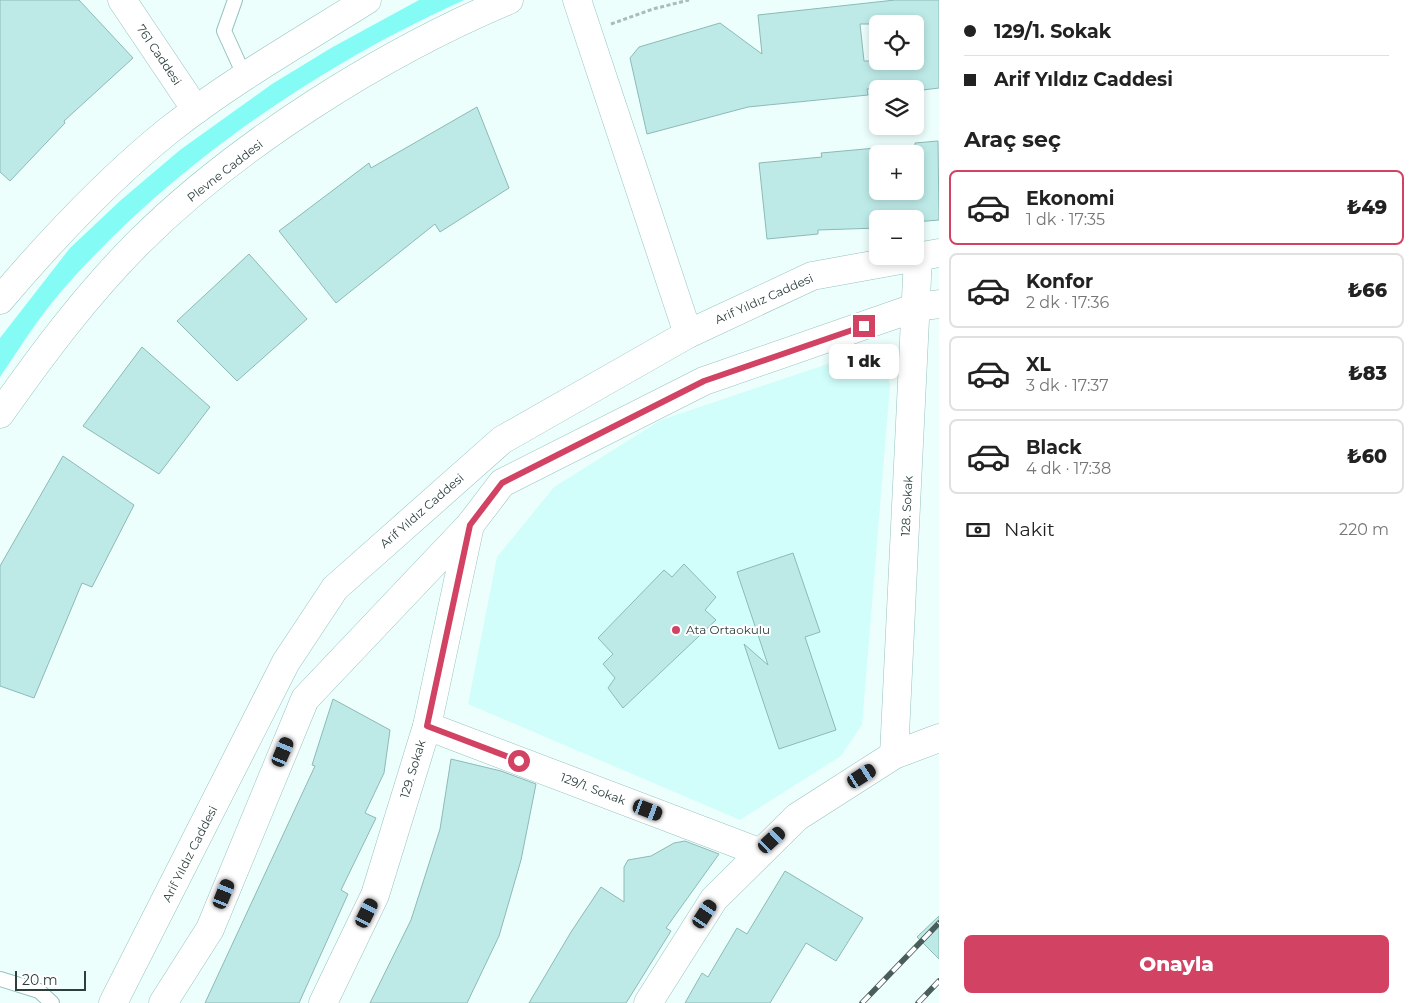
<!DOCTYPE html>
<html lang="tr">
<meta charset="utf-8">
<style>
:root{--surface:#fff;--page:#f2f2f2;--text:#222;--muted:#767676;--line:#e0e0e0;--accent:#d14263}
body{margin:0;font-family:Montserrat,sans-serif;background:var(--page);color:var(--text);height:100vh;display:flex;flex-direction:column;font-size:19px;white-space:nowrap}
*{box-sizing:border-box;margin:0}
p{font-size:16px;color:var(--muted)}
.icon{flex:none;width:28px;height:28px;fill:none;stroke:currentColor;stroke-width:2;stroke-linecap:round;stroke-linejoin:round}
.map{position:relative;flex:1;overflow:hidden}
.drawer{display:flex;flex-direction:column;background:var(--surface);width:475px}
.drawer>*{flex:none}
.banner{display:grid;align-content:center;height:110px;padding:0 25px;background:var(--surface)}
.buttons{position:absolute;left:869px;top:15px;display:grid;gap:10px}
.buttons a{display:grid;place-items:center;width:55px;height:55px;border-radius:8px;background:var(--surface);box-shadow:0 2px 8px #0003;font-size:25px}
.scale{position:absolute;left:15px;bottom:12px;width:71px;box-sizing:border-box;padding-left:5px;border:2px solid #2c3f3d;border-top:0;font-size:14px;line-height:18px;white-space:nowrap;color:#2c3f3d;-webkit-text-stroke:4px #fff;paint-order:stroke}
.end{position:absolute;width:22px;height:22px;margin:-11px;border:6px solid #d14263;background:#fff;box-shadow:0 0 0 2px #fff}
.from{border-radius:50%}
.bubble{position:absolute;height:35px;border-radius:8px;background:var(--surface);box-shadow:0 2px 8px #0003;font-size:16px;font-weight:800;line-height:35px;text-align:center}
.car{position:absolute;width:15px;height:30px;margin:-15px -8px;border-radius:6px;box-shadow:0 0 4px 1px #0007;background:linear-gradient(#222 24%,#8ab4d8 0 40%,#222 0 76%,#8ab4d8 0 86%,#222 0)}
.banner b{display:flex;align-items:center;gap:18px;height:48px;font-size:19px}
.banner b+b{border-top:1px solid var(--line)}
.banner i{width:12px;height:12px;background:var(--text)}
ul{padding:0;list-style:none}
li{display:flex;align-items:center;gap:15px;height:75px;margin:0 10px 8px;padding:0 15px;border:2px solid var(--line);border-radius:8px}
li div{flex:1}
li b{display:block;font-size:19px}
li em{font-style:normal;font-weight:800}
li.active{border-color:var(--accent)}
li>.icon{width:45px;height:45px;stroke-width:1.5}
h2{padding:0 25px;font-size:22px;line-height:60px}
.pay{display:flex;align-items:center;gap:12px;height:55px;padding:0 25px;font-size:19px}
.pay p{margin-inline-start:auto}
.button{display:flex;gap:10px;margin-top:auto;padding:10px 25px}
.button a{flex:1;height:58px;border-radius:8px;background:var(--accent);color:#fff;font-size:20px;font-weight:800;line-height:58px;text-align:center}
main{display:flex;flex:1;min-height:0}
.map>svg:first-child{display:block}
.built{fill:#d1fefb}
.green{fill:#84fcf5}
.building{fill:#bdeae7;stroke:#8db9b6;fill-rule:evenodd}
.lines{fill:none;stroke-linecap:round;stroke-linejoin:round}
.service-casing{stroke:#96c2bf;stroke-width:16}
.minor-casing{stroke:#96c2bf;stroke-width:29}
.secondary-casing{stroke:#96c2bf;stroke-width:29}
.primary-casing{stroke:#96c2bf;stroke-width:29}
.path{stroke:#aabcba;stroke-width:3;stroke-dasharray:4 2.5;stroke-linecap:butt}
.service{stroke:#fff;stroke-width:14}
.minor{stroke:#fff;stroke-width:28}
.secondary{stroke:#fff;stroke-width:28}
.primary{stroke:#fff;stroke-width:28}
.rail-casing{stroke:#4b5d5b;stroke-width:5.5}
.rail{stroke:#fff;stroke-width:4;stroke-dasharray:11;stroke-linecap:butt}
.route{stroke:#d14263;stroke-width:6}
.poi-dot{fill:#d14263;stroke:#fff;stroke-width:2}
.labels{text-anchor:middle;stroke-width:4;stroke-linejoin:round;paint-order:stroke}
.street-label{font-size:12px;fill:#2c3f3d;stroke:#fff}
.poi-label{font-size:12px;fill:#2c3f3d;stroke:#fff;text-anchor:start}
</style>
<main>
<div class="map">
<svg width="939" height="1003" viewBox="0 0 939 1003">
<rect width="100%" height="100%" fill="#edfffd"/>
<!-- built -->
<polygon class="built" points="884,345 890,386 862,725 841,756 740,820 468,704 497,557 554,487 661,420"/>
<!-- green -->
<path class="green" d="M419,0H464C315,67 166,170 59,294C37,320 19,349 0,377V338L70,248L121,200L180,150L272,84L331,48Z"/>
<!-- building -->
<g class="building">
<polygon points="0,0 79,0 133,58 64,121 65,123 10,181 0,172"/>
<path d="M895,0H939V88L915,91V89H867L868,95L748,107L647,134L630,58L639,47L720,23L762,54L758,15ZM860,24H915V61H864Z"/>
<polygon points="477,107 509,188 440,232 435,224 336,303 279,231 369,163 371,168"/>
<polygon points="938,141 939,220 915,222 915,219 878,219 878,228 818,230 818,234 767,239 759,163 822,157 821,153 876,148 877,191 915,191 915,143"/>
<polygon points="249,254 307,319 237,381 177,321"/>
<polygon points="142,347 210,407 159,474 83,426"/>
<polygon points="63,456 134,505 92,587 82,583 34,698 0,686 0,566"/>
<polygon points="793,553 820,632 805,637 836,730 779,749 744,644 768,665 737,572"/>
<polygon points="684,564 716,597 705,610 716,620 623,708 608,688 615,678 603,664 613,654 598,638 664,570 672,577"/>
<polygon points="333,699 390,730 384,773 365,813 376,818 341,890 348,894 299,1003 205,1003 315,766 312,765"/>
<polygon points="451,759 501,771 536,784 521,860 499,936 467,1003 370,1003 411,920 440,829"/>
<polygon points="685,841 719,854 666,928 671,931 626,1003 529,1003 571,932 601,887 624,902 624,867 628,860 651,856 674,843"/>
<polygon points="785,871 863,918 836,961 806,943 770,1003 685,1003 702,973 708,977 737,928 747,934"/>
<polygon points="939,916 939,959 917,937"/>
</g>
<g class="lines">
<defs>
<g id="service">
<polyline points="235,0 224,31 245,77"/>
<polyline points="0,979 39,991 52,1003"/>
</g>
<g id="minor">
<polyline points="122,0 196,110"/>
<polyline points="577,0 688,334"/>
<polyline points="427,726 759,852"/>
<polyline points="894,755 918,257"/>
<polyline points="323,1003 375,895 427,726 470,525"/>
<polyline points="648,1003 714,899 797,817 894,755 939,738"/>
</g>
<g id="secondary">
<polyline points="113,1003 286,662 335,588 502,440 688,334 812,276 939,253"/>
<polyline points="163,1003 210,929 305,699 470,525 502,483 704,381 917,307 939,304"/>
</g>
<g id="primary">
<path d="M0,300C51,240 106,181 168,131C230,82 300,42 367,0"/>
<path d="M0,414C43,353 87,294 140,241C238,144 383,53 509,0"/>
</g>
</defs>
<!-- service casing -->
<use href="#service" class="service-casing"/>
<!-- minor casing -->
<use href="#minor" class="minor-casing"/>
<!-- secondary casing -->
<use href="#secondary" class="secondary-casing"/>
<!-- primary casing -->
<use href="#primary" class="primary-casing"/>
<!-- path -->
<polyline class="path" points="611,24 653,9 689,0"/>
<!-- service -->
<use href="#service" class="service"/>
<!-- minor -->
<use href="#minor" class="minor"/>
<!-- secondary -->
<use href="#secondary" class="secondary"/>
<!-- primary -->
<use href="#primary" class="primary"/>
<defs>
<g id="rail">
<polyline points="862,1003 939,923"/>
<polyline points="918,1003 939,981"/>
</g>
</defs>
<!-- rail casing -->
<use href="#rail" class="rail-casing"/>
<!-- rail -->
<use href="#rail" class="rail"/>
</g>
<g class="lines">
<!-- route -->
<polyline class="route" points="519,761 427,726 470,525 502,483 704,381 864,326"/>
</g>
<!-- markers -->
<circle class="poi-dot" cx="676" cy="630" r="5"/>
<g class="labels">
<!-- street labels -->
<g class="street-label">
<text transform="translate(159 55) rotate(56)" y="4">761 Caddesi</text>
<text transform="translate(225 171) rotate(-38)" y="4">Plevne Caddesi</text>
<text transform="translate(764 299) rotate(-24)" y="4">Arif Yıldız Caddesi</text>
<text transform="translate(907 506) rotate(-87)" y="4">128. Sokak</text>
<text transform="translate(422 511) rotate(-41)" y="4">Arif Yıldız Caddesi</text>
<text transform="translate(413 769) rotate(-73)" y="4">129. Sokak</text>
<text transform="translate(593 789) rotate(21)" y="4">129/1. Sokak</text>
<text transform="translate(190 854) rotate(-63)" y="4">Arif Yıldız Caddesi</text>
</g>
<!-- poi labels -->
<g class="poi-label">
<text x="686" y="634">Ata Ortaokulu</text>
</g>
</g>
</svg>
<div class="buttons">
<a><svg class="icon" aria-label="locate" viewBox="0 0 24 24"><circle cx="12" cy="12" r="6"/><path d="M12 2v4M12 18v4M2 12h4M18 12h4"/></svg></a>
<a><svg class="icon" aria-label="layers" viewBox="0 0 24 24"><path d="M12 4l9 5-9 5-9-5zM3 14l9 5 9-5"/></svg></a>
<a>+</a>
<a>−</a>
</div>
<div class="scale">20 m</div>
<i class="end from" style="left:519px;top:761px"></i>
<i class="end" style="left:864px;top:326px"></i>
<div class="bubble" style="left:829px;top:344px;width:70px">1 dk</div>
<i class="car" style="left:283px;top:752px;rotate:23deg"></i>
<i class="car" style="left:862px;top:776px;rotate:58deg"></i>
<i class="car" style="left:648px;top:810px;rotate:111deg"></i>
<i class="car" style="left:772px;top:840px;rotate:47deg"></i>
<i class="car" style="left:224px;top:894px;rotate:22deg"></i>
<i class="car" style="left:367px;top:913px;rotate:26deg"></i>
<i class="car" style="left:705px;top:914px;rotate:33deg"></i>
</div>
<section class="drawer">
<div class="banner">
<b><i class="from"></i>129/1. Sokak</b>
<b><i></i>Arif Yıldız Caddesi</b>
</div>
<h2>Araç seç</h2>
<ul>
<li class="active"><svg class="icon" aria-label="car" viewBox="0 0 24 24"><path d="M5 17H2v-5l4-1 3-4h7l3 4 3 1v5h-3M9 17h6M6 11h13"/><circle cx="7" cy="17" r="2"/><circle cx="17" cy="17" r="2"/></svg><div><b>Ekonomi</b><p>1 dk · 17:35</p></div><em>₺49</em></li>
<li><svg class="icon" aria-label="car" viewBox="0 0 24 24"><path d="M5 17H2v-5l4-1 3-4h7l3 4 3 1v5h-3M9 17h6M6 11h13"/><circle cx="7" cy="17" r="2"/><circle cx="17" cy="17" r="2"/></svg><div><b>Konfor</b><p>2 dk · 17:36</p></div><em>₺66</em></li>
<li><svg class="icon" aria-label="car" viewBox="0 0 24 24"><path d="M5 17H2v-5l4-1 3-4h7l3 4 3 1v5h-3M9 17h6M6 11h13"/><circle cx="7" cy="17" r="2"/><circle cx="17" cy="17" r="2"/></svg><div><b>XL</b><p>3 dk · 17:37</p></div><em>₺83</em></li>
<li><svg class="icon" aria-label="car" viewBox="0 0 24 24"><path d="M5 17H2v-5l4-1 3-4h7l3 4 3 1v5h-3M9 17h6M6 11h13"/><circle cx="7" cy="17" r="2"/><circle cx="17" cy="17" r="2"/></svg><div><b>Black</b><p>4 dk · 17:38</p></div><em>₺60</em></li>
</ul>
<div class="pay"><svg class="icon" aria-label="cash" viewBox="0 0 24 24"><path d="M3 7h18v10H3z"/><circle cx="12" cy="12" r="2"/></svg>Nakit<p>220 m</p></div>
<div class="button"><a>Onayla</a></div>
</section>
</main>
